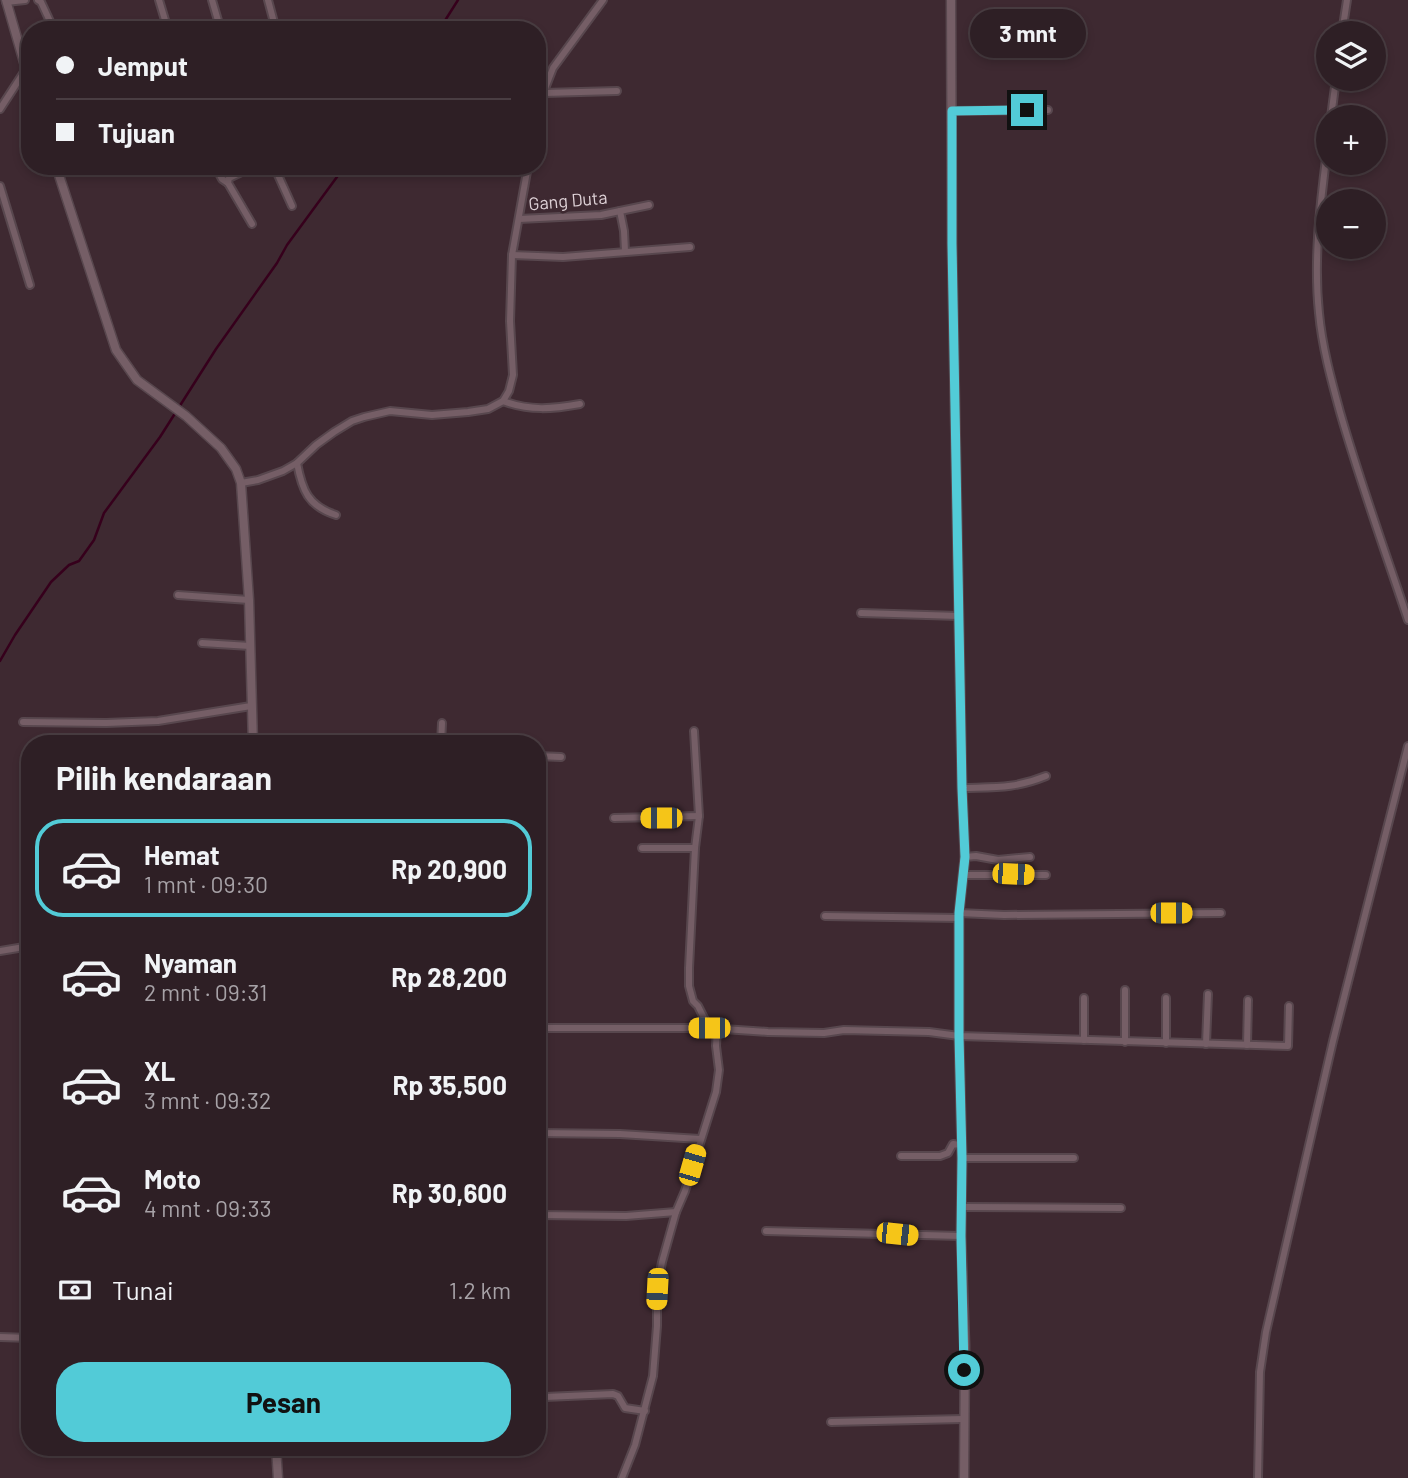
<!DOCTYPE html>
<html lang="id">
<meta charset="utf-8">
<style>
:root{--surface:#2e1f25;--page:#3a2c32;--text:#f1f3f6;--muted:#a7a2a7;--line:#493d42;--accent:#52cbd7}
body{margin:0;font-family:Barlow,sans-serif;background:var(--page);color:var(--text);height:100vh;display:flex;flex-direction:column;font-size:26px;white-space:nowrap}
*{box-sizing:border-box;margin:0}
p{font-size:23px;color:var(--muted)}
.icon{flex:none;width:38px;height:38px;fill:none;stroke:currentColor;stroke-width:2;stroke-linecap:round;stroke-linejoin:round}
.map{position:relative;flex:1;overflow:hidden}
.panel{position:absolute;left:21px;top:735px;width:525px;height:721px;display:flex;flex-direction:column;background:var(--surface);border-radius:28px;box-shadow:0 4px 10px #0003,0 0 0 2px var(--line)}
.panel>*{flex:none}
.banner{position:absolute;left:21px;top:21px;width:525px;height:154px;border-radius:28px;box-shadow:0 4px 10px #0003,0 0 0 2px var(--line);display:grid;align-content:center;height:154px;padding:0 35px;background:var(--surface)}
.fabs{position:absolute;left:1316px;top:21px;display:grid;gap:14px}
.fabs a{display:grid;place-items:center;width:70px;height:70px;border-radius:50%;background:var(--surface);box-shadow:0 4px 10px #0003,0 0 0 2px var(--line);font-size:35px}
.end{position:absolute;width:32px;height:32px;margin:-16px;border:9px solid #52cbd7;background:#111;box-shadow:0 0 0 4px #111}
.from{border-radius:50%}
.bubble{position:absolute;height:49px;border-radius:24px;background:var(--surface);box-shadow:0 4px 10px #0003,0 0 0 2px var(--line);font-size:23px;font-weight:700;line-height:49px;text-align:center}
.car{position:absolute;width:21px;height:42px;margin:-21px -10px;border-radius:9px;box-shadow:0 0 5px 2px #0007;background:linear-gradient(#f5c518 24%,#345 0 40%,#f5c518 0 76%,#345 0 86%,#f5c518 0)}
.banner b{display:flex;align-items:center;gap:24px;height:66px;font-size:26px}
.banner b+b{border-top:2px solid var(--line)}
.banner i{width:18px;height:18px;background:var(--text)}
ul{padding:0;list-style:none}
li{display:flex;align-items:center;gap:21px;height:98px;margin:0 14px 10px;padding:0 21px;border:4px solid transparent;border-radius:28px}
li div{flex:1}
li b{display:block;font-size:26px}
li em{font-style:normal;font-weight:700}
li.active{border-color:var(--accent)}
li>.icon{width:63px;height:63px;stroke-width:1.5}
h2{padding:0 35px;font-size:32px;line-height:84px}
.pay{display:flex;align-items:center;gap:18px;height:77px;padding:0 35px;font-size:26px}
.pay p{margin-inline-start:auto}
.button{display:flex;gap:14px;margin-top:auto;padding:14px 35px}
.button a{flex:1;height:80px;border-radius:28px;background:var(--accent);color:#111;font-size:28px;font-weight:700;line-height:80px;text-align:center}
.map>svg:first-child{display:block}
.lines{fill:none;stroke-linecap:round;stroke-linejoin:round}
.stream{stroke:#36001c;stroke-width:2.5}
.minor-casing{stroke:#58474e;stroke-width:10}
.tertiary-casing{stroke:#58474e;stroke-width:11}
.minor{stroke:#755e66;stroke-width:6}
.tertiary{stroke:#755e66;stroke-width:8}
.route{stroke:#52cbd7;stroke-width:9}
.labels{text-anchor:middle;stroke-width:5;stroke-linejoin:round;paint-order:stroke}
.street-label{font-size:18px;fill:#ded1d6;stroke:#3e2931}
</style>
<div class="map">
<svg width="1408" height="1478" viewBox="0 0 1408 1478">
<rect width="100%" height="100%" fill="#3e2931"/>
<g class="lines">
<!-- stream -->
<g class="stream">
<polyline points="439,30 458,0"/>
<polyline points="0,661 15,635 51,582 69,565 79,561 94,540 104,513 160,437 216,349 277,263 287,245 345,166"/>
</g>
<defs>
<g id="minor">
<polyline points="38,0 41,2 54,30"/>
<polyline points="159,0 168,30"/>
<polyline points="212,0 219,24 218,30"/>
<polyline points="268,0 276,30"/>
<polyline points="6,2 25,0"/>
<polyline points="1342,33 1347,0"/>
<polyline points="544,93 617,91"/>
<polyline points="0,109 26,69"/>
<polyline points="952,111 1048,110"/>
<polyline points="537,117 546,86 553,68 603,0"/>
<polyline points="1331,117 1336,79"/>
<path d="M1328,143C1321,199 1313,256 1319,313C1322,346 1331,379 1340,412C1360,482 1385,551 1408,620"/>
<polyline points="215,166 222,179 228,183"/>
<polyline points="248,166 248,169 229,178 228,183 252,224"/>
<polyline points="274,166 292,206"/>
<polyline points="0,186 30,285"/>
<polyline points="519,219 601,215 620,211"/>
<polyline points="625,251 624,231 620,211 649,205"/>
<polyline points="512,255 563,257 690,247"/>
<path d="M503,401C529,411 553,409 580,404"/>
<path d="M297,463C302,490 308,506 336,515"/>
<polyline points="241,483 258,480 283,471 297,463 316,445 334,432 352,421 364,417 390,411 432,415 468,412 488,409 503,401 509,391 513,375 510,321 512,255 528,166"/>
<polyline points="178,595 249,600"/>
<polyline points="861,613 959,616"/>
<polyline points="202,643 250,646"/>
<polyline points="23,722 106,723 158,721 251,706"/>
<polyline points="694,731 699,816 695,848 689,968 689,986 693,1001 698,1006 709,1028"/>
<polyline points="441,744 442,723"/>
<polyline points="537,756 561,757"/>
<path d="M962,788C995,787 1014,789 1046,776"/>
<polyline points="614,818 699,816"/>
<polyline points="642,848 695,848"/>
<polyline points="965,857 976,856 998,860 1030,857"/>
<polyline points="963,875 1046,875"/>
<polyline points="959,913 1004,915 1221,913"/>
<polyline points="825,916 959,918"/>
<polyline points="0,951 30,946"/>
<polyline points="1166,998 1166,1043"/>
<polyline points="537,1028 709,1028 768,1032 824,1033 844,1030 929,1032 959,1036 1288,1046 1289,1006"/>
<polyline points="1084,1040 1084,998"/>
<polyline points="1125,1042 1125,990"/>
<polyline points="1206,1044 1208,994"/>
<polyline points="1247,1045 1248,1000"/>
<polyline points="537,1133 620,1134 700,1139"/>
<polyline points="901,1156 940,1156 948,1153 953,1144 961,1145"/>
<polyline points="962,1158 1074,1158"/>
<polyline points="962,1207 1121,1208"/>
<polyline points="537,1215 626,1216 676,1212"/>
<polyline points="766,1231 961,1236"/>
<polyline points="0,1337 30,1338"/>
<polyline points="537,1413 545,1397 613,1394 618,1396 625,1408 645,1411"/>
<polyline points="831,1422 963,1419"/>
<polyline points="622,1478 635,1445 653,1376 657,1326 657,1289 662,1262 676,1212 685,1191 716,1092 719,1070 716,1046 717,1028"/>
<polyline points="1258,1478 1260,1372 1266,1332 1333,1041 1408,746"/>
</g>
<g id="tertiary">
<polyline points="6,0 30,83"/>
<polyline points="951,0 952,244 962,788 965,857 959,913 959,1036 962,1158 961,1236 965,1345 964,1478"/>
<polyline points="56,166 116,350 137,380 186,416 221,448 236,469 241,483 249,600 253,744"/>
<polyline points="276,1447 278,1478"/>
</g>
</defs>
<!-- minor casing -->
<use href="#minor" class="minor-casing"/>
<!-- tertiary casing -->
<use href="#tertiary" class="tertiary-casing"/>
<!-- minor -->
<use href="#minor" class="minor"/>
<!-- tertiary -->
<use href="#tertiary" class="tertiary"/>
</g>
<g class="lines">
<!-- route -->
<polyline class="route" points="964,1370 961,1236 962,1158 959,1036 959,913 965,857 962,788 952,244 952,111 1027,110"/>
</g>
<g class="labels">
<!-- street labels -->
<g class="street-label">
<text transform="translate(568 201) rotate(-5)" y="6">Gang Duta</text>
</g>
</g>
</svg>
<div class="fabs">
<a><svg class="icon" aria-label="layers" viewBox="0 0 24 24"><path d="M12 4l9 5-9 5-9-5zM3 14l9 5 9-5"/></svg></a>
<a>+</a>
<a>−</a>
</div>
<i class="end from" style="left:964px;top:1370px"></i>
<i class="end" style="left:1027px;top:110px"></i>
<div class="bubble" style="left:970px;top:9px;width:116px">3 mnt</div>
<i class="car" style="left:661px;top:818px;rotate:270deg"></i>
<i class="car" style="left:1013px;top:874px;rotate:92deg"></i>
<i class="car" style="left:1171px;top:913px;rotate:90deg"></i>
<i class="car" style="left:709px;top:1028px;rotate:270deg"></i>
<i class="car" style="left:692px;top:1165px;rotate:16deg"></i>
<i class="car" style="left:897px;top:1234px;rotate:96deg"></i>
<i class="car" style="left:657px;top:1289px;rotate:183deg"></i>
<div class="banner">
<b><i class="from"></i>Jemput</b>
<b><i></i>Tujuan</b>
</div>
<section class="panel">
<h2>Pilih kendaraan</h2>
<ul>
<li class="active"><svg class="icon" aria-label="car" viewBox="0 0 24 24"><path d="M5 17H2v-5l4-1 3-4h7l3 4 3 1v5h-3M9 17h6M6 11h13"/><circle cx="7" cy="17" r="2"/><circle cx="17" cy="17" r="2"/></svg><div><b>Hemat</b><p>1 mnt · 09:30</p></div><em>Rp 20,900</em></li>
<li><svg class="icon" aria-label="car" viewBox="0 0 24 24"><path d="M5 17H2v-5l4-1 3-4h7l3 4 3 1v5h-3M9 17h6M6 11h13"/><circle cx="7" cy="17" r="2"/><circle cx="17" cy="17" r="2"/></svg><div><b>Nyaman</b><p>2 mnt · 09:31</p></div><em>Rp 28,200</em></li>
<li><svg class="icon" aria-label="car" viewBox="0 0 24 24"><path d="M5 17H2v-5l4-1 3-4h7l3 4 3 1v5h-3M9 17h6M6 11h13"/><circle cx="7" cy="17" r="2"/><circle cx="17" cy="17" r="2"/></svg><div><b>XL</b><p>3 mnt · 09:32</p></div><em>Rp 35,500</em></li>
<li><svg class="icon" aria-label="car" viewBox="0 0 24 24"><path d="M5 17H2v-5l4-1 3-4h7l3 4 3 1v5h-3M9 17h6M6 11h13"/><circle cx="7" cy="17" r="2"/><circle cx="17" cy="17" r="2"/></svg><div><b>Moto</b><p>4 mnt · 09:33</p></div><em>Rp 30,600</em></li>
</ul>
<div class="pay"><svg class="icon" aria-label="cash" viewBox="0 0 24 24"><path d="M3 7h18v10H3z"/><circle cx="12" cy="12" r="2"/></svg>Tunai<p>1.2 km</p></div>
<div class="button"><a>Pesan</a></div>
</section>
</div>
